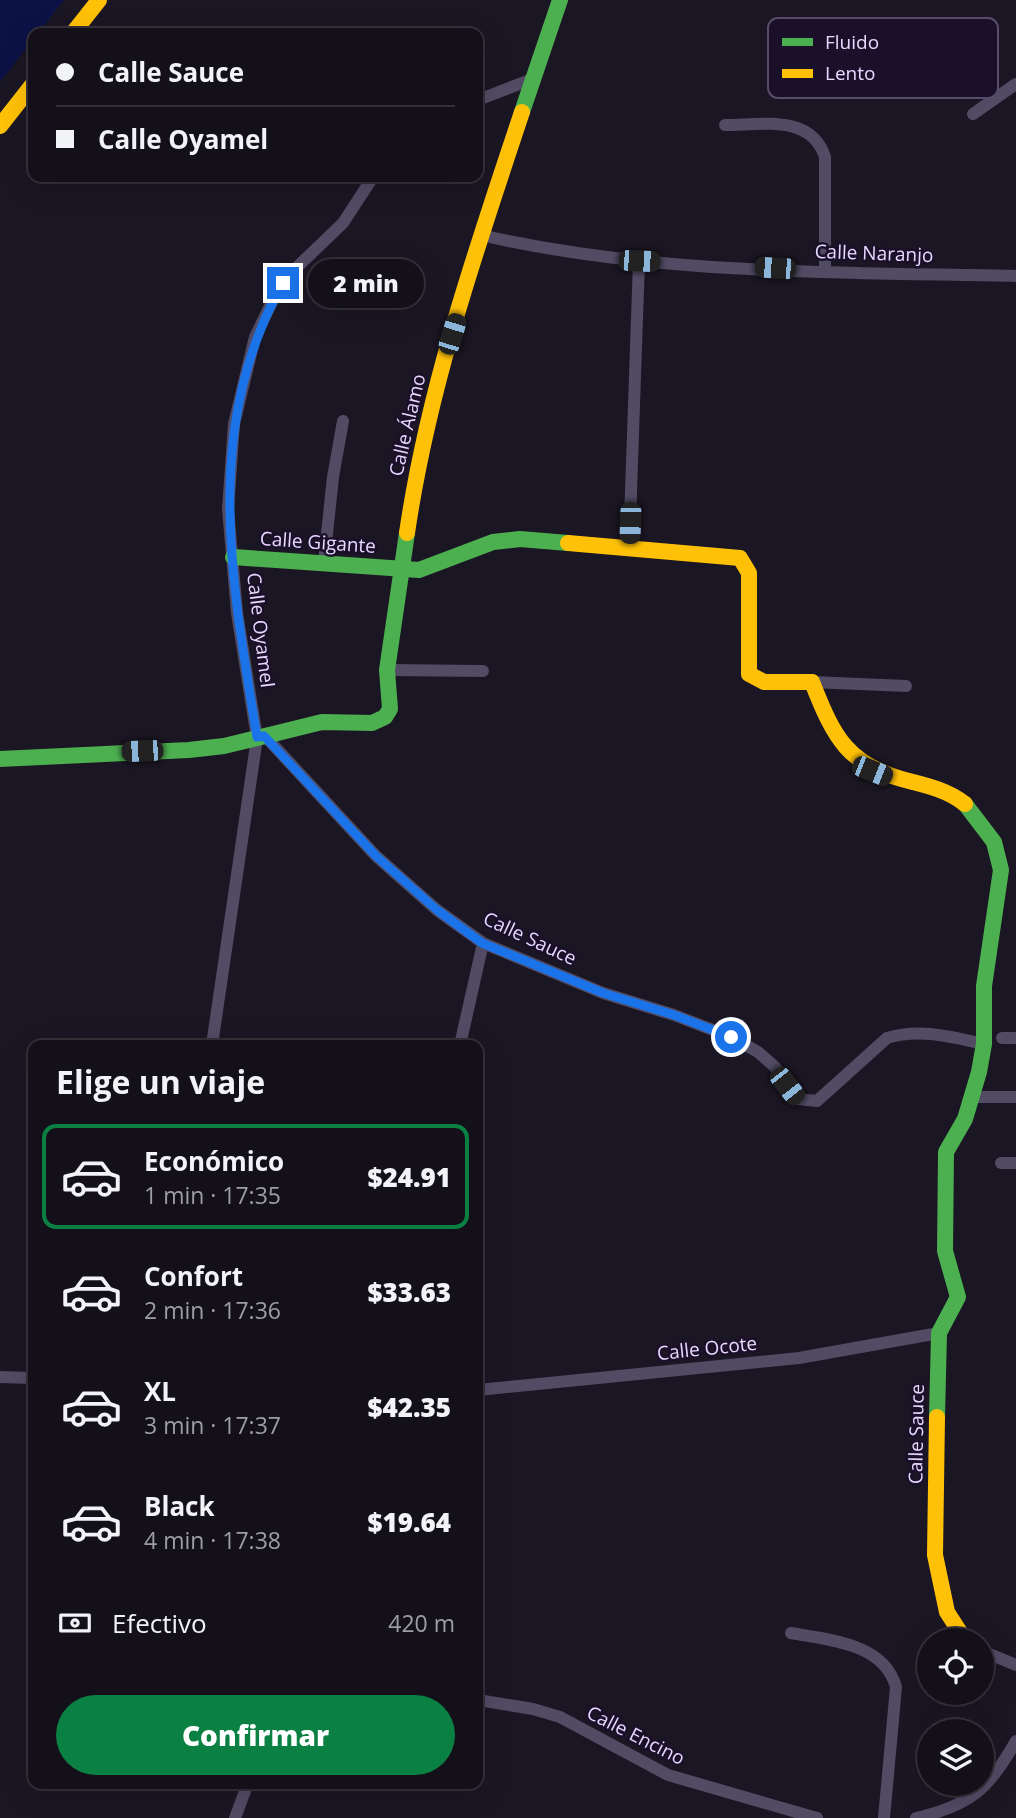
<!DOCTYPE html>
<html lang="es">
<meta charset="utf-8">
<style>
:root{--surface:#14101a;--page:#211e27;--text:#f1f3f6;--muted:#9d9da2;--line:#333039;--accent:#0b8043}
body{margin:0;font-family:"Open Sans",sans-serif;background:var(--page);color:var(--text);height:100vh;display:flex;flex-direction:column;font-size:26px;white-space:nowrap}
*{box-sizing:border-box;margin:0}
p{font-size:23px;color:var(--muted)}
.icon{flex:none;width:38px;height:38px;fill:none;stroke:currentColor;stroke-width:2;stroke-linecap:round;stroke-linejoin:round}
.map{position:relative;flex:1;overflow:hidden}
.sheet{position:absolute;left:28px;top:1040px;width:455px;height:749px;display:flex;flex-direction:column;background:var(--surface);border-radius:14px;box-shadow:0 7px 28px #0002,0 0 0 2px var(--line)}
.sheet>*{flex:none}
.hud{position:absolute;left:28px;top:28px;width:455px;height:154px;border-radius:14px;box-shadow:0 7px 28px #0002,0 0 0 2px var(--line);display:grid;align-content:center;height:154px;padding:0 28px;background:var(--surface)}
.buttons{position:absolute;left:917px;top:1628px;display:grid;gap:14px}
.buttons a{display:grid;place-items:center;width:77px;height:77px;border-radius:50%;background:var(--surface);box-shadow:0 7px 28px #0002,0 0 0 2px var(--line);font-size:35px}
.end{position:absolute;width:32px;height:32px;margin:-16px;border:9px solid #1a73e8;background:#fff;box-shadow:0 0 0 4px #fff}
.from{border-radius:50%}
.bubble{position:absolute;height:49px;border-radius:24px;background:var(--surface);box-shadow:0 7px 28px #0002,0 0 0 2px var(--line);font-size:23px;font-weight:800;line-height:49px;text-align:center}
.car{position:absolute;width:21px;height:42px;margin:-21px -10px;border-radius:9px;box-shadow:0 0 5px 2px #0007;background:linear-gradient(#222 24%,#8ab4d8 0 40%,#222 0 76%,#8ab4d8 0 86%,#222 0)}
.hud b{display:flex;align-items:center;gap:24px;height:66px;font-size:26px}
.hud b+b{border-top:2px solid var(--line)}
.hud i{width:18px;height:18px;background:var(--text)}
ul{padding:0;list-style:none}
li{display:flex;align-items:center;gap:21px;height:105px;margin:0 14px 10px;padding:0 14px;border:4px solid transparent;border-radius:14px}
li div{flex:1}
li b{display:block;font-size:26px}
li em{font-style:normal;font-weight:800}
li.active{border-color:var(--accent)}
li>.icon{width:63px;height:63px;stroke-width:1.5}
h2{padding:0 28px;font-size:32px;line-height:84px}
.pay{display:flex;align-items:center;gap:18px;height:77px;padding:0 28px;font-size:26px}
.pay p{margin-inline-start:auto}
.primary-button{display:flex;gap:14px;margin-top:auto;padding:14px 28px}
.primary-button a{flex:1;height:80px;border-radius:42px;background:var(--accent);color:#fff;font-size:28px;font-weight:800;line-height:80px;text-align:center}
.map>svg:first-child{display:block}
.water{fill:#0c1245}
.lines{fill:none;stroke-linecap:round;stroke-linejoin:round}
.street{stroke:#514b64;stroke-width:12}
.fast{stroke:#4caf50;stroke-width:16}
.slow{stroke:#ffc107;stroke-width:16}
.route{stroke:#1a73e8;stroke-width:9}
.labels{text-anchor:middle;stroke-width:5;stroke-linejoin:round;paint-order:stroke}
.street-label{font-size:19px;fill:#e6d8ff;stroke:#1a1029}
.key{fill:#1a1029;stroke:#574c69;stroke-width:2}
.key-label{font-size:19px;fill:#e6d8ff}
</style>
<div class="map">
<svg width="1016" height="1818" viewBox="0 0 1016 1818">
<rect width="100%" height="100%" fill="#1b1623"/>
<!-- water -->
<polygon class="water" points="0,0 64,0 38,33 33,33 33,40 0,82"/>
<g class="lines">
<!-- street -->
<g class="street">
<polyline points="478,100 535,78"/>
<polyline points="973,114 1016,84"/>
<path d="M725,125C762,125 811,114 825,157V271"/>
<path d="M481,235C653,275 839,272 1016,276"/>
<polyline points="629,549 639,261"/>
<polyline points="324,562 333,477 343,421"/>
<polyline points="387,670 483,671"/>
<polyline points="812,682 906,686"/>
<path d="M264,735L376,856L437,910L483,943L603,993L674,1015L731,1037L758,1052L775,1067L798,1099L817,1101L887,1038C920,1028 951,1037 984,1044"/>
<polyline points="1002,1038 1016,1038"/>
<polyline points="212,1045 257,738 237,613 228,509 234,424 255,337 272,302 293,271 343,223 373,177"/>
<polyline points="460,1045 483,943"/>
<polyline points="971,1097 1016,1097"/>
<polyline points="1001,1163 1016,1163"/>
<polyline points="0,1377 33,1378"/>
<polyline points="478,1390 799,1358 939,1333"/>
<path d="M791,1633C829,1640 884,1643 896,1687L884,1818"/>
<polyline points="982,1651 1016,1665"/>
<polyline points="478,1700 533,1709 560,1717 668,1775 817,1818"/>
<polyline points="235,1818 248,1783"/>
<path d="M916,1818C972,1805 988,1789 1016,1741"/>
</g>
<!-- fast -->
<g class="fast">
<polyline points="522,112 560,0"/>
<polyline points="233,557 419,570 493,542 520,539 568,543"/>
<polyline points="0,759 189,750 224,746 322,722 372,723 385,717 390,709 387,670 407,533"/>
<polyline points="937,1417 939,1333 958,1297 945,1251 946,1152 965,1119 979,1072 984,1044 984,986 1001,870 994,842 965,804"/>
</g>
<!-- slow -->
<g class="slow">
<polyline points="73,33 99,0"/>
<polyline points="0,126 33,84"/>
<path d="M407,533C428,389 476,250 522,112"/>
<path d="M568,543L740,558L749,573V674L764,682H812C834,738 848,766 909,781C929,786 949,791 965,804"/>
<polyline points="937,1417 935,1555 947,1612 965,1640"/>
</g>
</g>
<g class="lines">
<!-- route -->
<path class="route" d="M283,283C201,427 232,583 257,737L264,736L376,856L437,910L482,943L603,993L674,1015L731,1037"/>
</g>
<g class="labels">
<!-- street labels -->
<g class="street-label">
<text transform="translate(874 253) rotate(2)" y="7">Calle Naranjo</text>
<text transform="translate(407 425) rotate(-77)" y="7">Calle Álamo</text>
<text transform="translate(318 542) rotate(4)" y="7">Calle Gigante</text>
<text transform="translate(261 630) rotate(83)" y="7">Calle Oyamel</text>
<text transform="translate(530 938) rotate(25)" y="7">Calle Sauce</text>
<text transform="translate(707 1348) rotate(-6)" y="7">Calle Ocote</text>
<text transform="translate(916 1434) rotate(-89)" y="7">Calle Sauce</text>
<text transform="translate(636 1735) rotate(27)" y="7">Calle Encino</text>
</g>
</g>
<!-- legend -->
<rect x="768" y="18" width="230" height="80" rx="10" class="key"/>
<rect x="782" y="38" width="31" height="8" fill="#4caf50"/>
<rect x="782" y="69" width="31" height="9" fill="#ffc107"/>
<g class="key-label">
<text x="825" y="49">Fluido</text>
<text x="825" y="80">Lento</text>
</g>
</svg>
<div class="buttons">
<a><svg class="icon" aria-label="locate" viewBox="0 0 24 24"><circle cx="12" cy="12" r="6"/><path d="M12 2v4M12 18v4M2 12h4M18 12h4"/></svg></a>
<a><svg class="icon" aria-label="layers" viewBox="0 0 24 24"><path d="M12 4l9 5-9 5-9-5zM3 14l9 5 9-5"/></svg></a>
</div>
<i class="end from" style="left:731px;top:1037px"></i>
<i class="end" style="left:283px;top:283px"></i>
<div class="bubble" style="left:308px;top:259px;width:116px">2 min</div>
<i class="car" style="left:639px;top:261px;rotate:92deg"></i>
<i class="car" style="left:775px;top:268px;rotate:273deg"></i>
<i class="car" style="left:452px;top:334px;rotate:17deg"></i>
<i class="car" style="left:630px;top:523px;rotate:182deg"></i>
<i class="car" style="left:142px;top:751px;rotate:268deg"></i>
<i class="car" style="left:872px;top:771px;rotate:112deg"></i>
<i class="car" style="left:787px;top:1086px;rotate:142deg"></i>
<div class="hud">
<b><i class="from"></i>Calle Sauce</b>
<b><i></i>Calle Oyamel</b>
</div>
<section class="sheet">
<h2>Elige un viaje</h2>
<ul>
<li class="active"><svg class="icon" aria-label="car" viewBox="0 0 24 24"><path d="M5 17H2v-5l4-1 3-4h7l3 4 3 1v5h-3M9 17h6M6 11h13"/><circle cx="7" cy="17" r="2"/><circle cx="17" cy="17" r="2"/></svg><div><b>Económico</b><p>1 min · 17:35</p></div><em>$24.91</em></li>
<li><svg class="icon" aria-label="car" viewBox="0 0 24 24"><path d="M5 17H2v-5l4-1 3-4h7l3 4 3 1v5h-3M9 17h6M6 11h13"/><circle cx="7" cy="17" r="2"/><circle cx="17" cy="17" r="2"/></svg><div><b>Confort</b><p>2 min · 17:36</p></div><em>$33.63</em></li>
<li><svg class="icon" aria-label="car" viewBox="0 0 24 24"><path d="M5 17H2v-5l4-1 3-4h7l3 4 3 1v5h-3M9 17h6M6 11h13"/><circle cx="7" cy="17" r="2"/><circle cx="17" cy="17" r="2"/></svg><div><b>XL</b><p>3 min · 17:37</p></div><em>$42.35</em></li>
<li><svg class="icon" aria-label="car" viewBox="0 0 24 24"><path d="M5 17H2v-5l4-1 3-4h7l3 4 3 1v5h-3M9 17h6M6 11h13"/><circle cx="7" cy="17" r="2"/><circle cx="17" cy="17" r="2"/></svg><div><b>Black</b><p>4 min · 17:38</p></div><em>$19.64</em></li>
</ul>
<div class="pay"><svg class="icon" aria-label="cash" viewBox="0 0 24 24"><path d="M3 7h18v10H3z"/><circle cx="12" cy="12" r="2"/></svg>Efectivo<p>420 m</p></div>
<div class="primary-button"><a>Confirmar</a></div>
</section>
</div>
